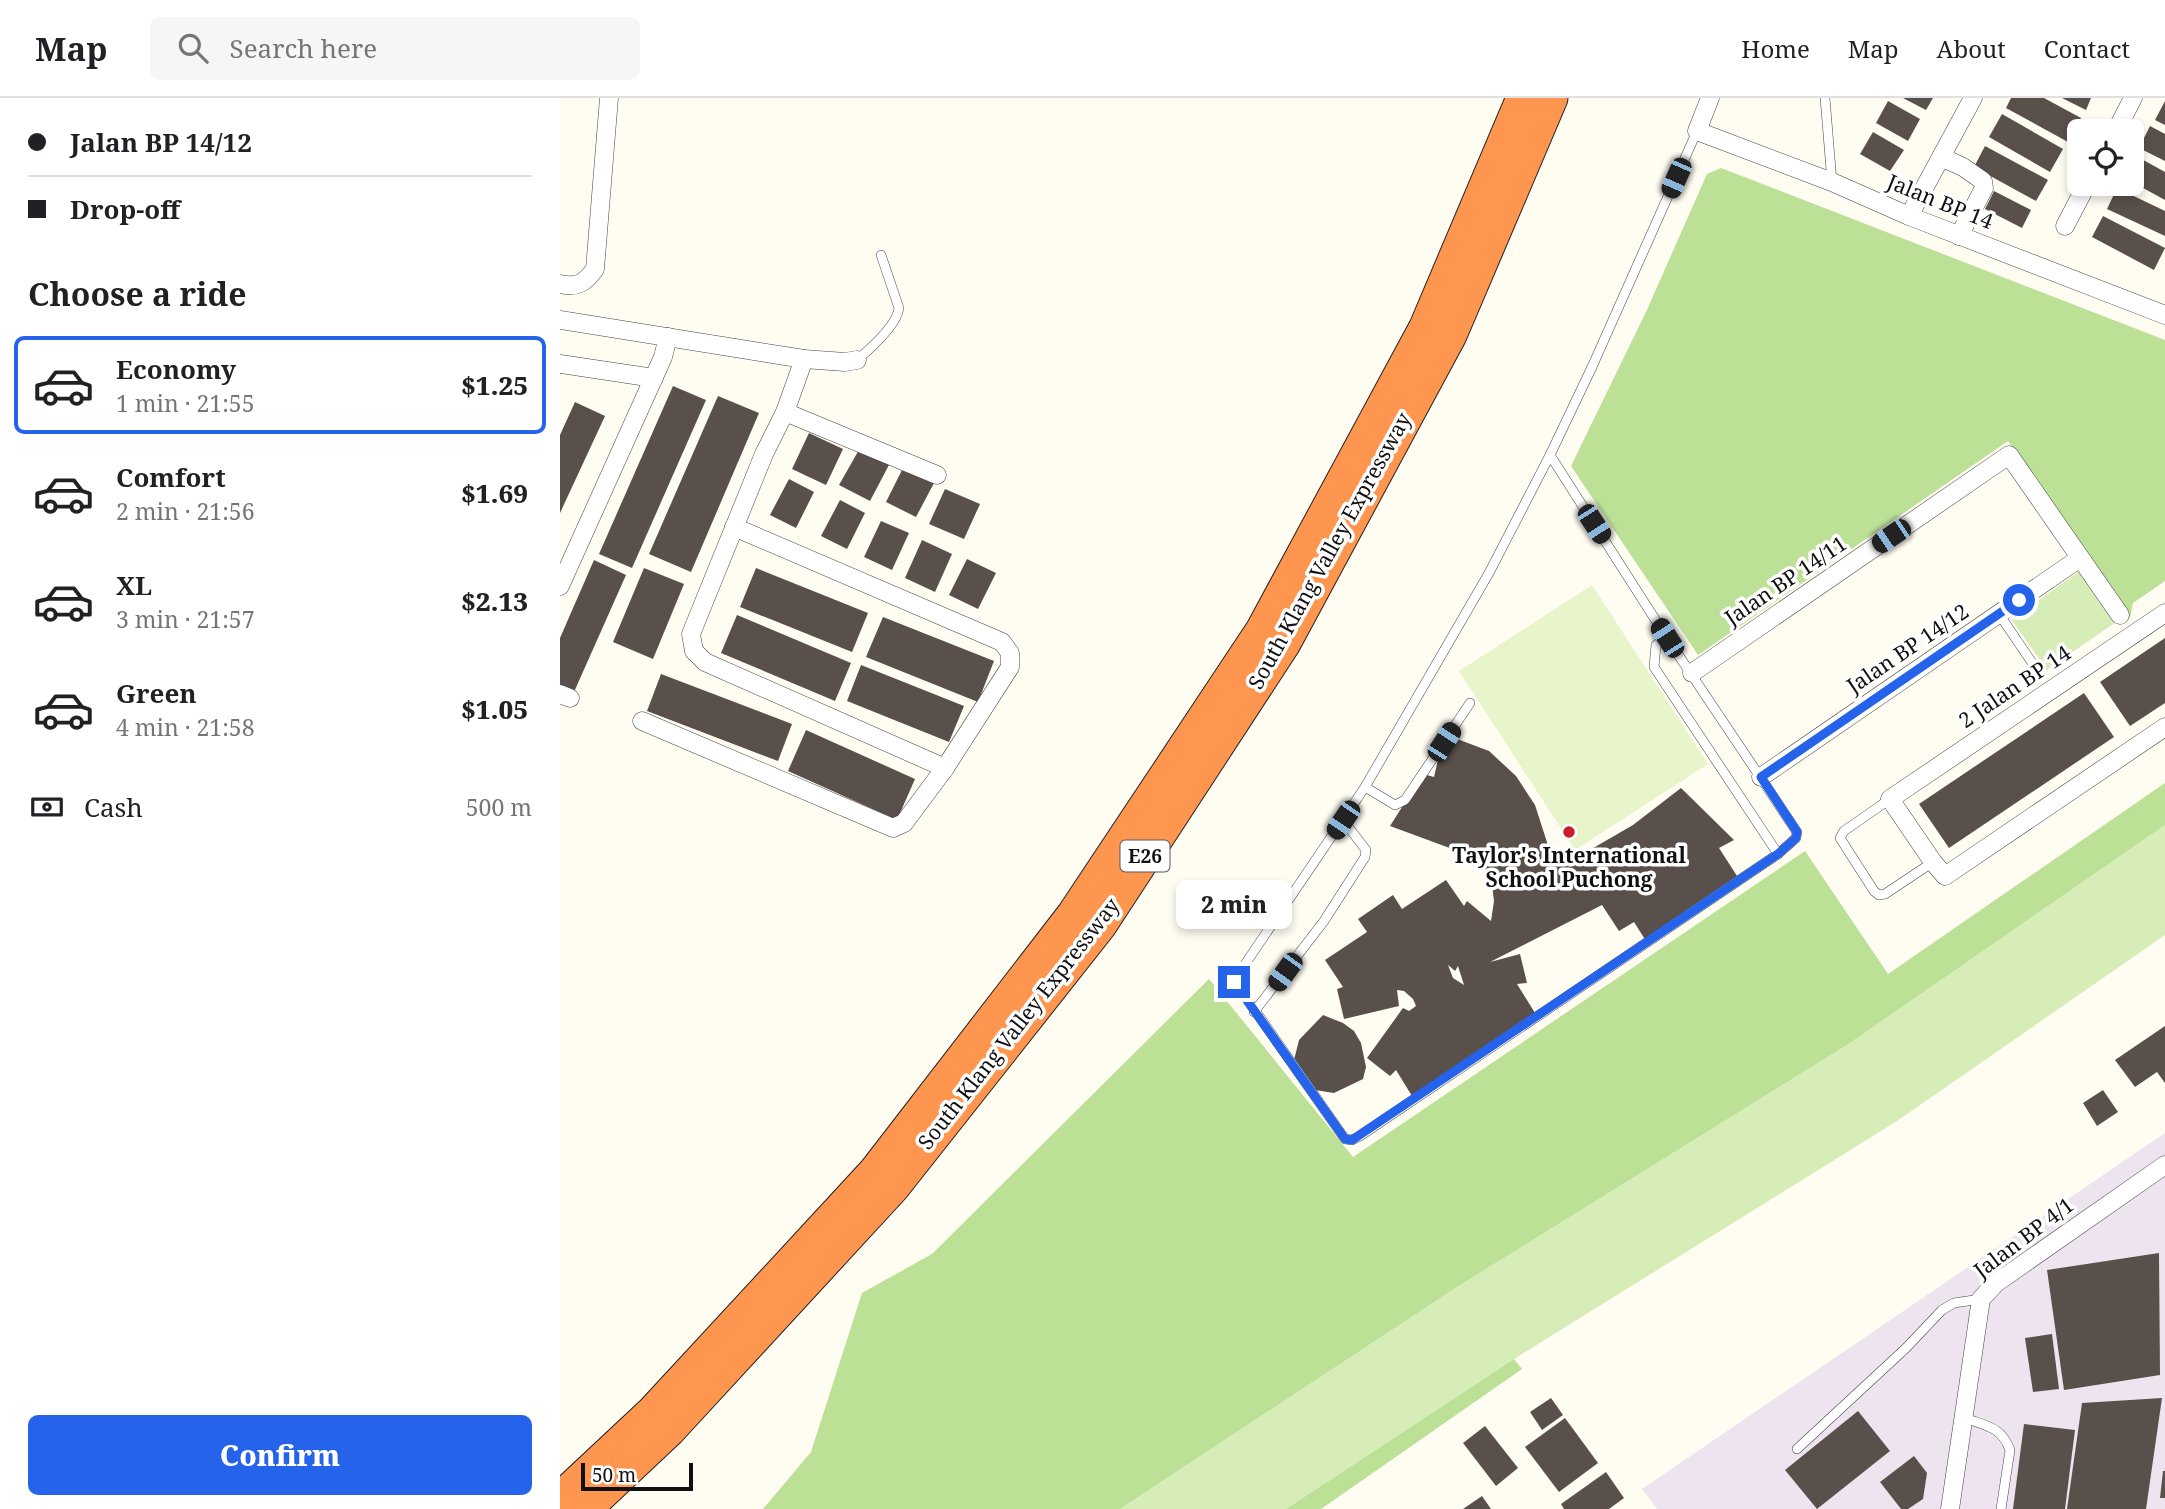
<!DOCTYPE html>
<meta charset="utf-8">
<style>
:root{--surface:#fff;--page:#f6f6f6;--text:#202124;--muted:#757577;--line:#e0e0e0;--accent:#2563eb}
body{margin:0;font-family:"Noto Serif",serif;background:var(--page);color:var(--text);height:100vh;display:flex;flex-direction:column;font-size:26px;white-space:nowrap}
*{box-sizing:border-box;margin:0}
p{font-size:23px;color:var(--muted)}
.icon{flex:none;width:38px;height:38px;fill:none;stroke:currentColor;stroke-width:2;stroke-linecap:round;stroke-linejoin:round}
.map{position:relative;flex:1;overflow:hidden}
.drawer{display:flex;flex-direction:column;background:var(--surface);width:560px}
.drawer>*{flex:none}
.top-card{display:grid;align-content:center;height:154px;padding:0 28px;background:var(--surface)}
.buttons{position:absolute;left:1507px;top:21px;display:grid;gap:14px}
.buttons a{display:grid;place-items:center;width:77px;height:77px;border-radius:10px;background:var(--surface);box-shadow:0 4px 10px #0003;font-size:35px}
.scale{position:absolute;left:21px;bottom:18px;width:112px;box-sizing:border-box;padding-left:7px;border:4px solid #101010;border-top:0;font-size:19px;line-height:24px;white-space:nowrap;color:#101010;-webkit-text-stroke:5px #fff;paint-order:stroke}
.end{position:absolute;width:32px;height:32px;margin:-16px;border:9px solid #2563eb;background:#fff;box-shadow:0 0 0 4px #fff}
.from{border-radius:50%}
.bubble{position:absolute;height:49px;border-radius:10px;background:var(--surface);box-shadow:0 4px 10px #0003;font-size:23px;font-weight:800;line-height:49px;text-align:center}
.car{position:absolute;width:21px;height:42px;margin:-21px -10px;border-radius:9px;box-shadow:0 0 5px 2px #0007;background:linear-gradient(#222 24%,#8ab4d8 0 40%,#222 0 76%,#8ab4d8 0 86%,#222 0)}
.top-card b{display:flex;align-items:center;gap:24px;height:66px;font-size:26px}
.top-card b+b{border-top:2px solid var(--line)}
.top-card i{width:18px;height:18px;background:var(--text)}
ul{padding:0;list-style:none}
li{display:flex;align-items:center;gap:21px;height:98px;margin:0 14px 10px;padding:0 14px;border:4px solid transparent;border-radius:10px}
li div{flex:1}
li b{display:block;font-size:26px}
li em{font-style:normal;font-weight:800}
li.active{border-color:var(--accent)}
li>.icon{width:63px;height:63px;stroke-width:1.5}
h2{padding:0 28px;font-size:32px;line-height:84px}
.pay{display:flex;align-items:center;gap:18px;height:77px;padding:0 28px;font-size:26px}
.pay p{margin-inline-start:auto}
.action{display:flex;gap:14px;margin-top:auto;padding:14px 28px}
.action a{flex:1;height:80px;border-radius:10px;background:var(--accent);color:#fff;font-size:28px;font-weight:800;line-height:80px;text-align:center}
header{display:flex;align-items:center;gap:42px;box-sizing:border-box;height:98px;padding:0 35px;background:var(--surface);border-bottom:2px solid var(--line)}
header strong{font-size:33px}
nav{display:flex;gap:38px;margin-inline-start:auto;font-size:24px}
.search{width:490px;height:63px;background:var(--page);display:flex;align-items:center;gap:18px;box-sizing:border-box;padding:0 24px;border-radius:10px;color:var(--muted);font-size:26px}
main{display:flex;flex:1;min-height:0}
.map>svg:first-child{display:block}
.industrial{fill:#ede4ef}
.green{fill:#d7edb8}
.forest{fill:#bbe096}
.pitch{fill:#e8f4ca}
.building{fill:#59504b;fill-rule:evenodd}
.lines{fill:none;stroke-linecap:round;stroke-linejoin:round}
.lane-casing{stroke:#434343;stroke-width:10}
.street-casing{stroke:#434343;stroke-width:19}
.highway-casing{stroke:#212121;stroke-width:35}
.lane{stroke:#fff;stroke-width:9}
.street{stroke:#fff;stroke-width:18}
.highway{stroke:#ff9650;stroke-width:33}
.route{stroke:#2563eb;stroke-width:9}
.poi-dot{fill:#cc1b2e;stroke:#fff;stroke-width:2.5}
.labels{text-anchor:middle;stroke-width:7;stroke-linejoin:round;paint-order:stroke}
.shield{fill:#fff;stroke:#585858;stroke-width:2}
.shield-label{font-size:19px;font-weight:bold;fill:#101010}
.street-label{font-size:21px;fill:#101010;stroke:#fff}
.poi-label{font-size:21px;font-weight:bold;fill:#101010;stroke:#fff}
</style>
<header>
<strong>Map</strong>
<div class="search"><svg class="icon" aria-label="search" viewBox="0 0 24 24"><circle cx="10" cy="10" r="6"/><path d="M15 15l6 6"/></svg>Search here</div>
<nav><a>Home</a><a>Map</a><a>About</a><a>Contact</a></nav>
</header>
<main>
<section class="drawer">
<div class="top-card">
<b><i class="from"></i>Jalan BP 14/12</b>
<b><i></i>Drop-off</b>
</div>
<h2>Choose a ride</h2>
<ul>
<li class="active"><svg class="icon" aria-label="car" viewBox="0 0 24 24"><path d="M5 17H2v-5l4-1 3-4h7l3 4 3 1v5h-3M9 17h6M6 11h13"/><circle cx="7" cy="17" r="2"/><circle cx="17" cy="17" r="2"/></svg><div><b>Economy</b><p>1 min · 21:55</p></div><em>$1.25</em></li>
<li><svg class="icon" aria-label="car" viewBox="0 0 24 24"><path d="M5 17H2v-5l4-1 3-4h7l3 4 3 1v5h-3M9 17h6M6 11h13"/><circle cx="7" cy="17" r="2"/><circle cx="17" cy="17" r="2"/></svg><div><b>Comfort</b><p>2 min · 21:56</p></div><em>$1.69</em></li>
<li><svg class="icon" aria-label="car" viewBox="0 0 24 24"><path d="M5 17H2v-5l4-1 3-4h7l3 4 3 1v5h-3M9 17h6M6 11h13"/><circle cx="7" cy="17" r="2"/><circle cx="17" cy="17" r="2"/></svg><div><b>XL</b><p>3 min · 21:57</p></div><em>$2.13</em></li>
<li><svg class="icon" aria-label="car" viewBox="0 0 24 24"><path d="M5 17H2v-5l4-1 3-4h7l3 4 3 1v5h-3M9 17h6M6 11h13"/><circle cx="7" cy="17" r="2"/><circle cx="17" cy="17" r="2"/></svg><div><b>Green</b><p>4 min · 21:58</p></div><em>$1.05</em></li>
</ul>
<div class="pay"><svg class="icon" aria-label="cash" viewBox="0 0 24 24"><path d="M3 7h18v10H3z"/><circle cx="12" cy="12" r="2"/></svg>Cash<p>500 m</p></div>
<div class="action"><a>Confirm</a></div>
</section>
<div class="map">
<svg width="1605" height="1411" viewBox="0 0 1605 1411">
<rect width="100%" height="100%" fill="#fffcf2"/>
<!-- industrial -->
<polygon class="industrial" points="1605,1035 1605,1411 1097,1411 1082,1391"/>
<!-- green -->
<g class="green">
<polygon points="1520,473 1556,524 1487,572 1451,521"/>
<polygon points="1605,727 1605,837 1337,1023 954,1261 726,1411 560,1411 897,1189 1287,947"/>
</g>
<!-- forest -->
<g class="forest">
<polygon points="1161,70 1605,242 1605,483 1573,505 1570,520 1448,343 1138,557 1011,368 1086,214 1147,76"/>
<polygon points="1605,685 1605,727 1287,947 897,1189 560,1411 203,1411 251,1354 302,1195 372,1156 649,881 793,1059 1245,753 1328,876"/>
<polygon points="954,1261 962,1271 761,1411 726,1411"/>
</g>
<!-- pitch -->
<polygon class="pitch" points="1032,487 1148,666 1015,752 899,573"/>
<!-- building -->
<g class="building">
<polygon points="1343,0 1373,0 1366,12"/>
<polygon points="1451,0 1484,0 1521,20 1508,44 1446,10"/>
<polygon points="1502,0 1531,0 1526,12"/>
<polygon points="1328,3 1360,21 1348,43 1316,25"/>
<polygon points="1605,3 1605,27 1595,22"/>
<polygon points="1442,16 1503,51 1490,74 1429,39"/>
<polygon points="1590,28 1605,36 1605,63 1579,50"/>
<polygon points="1313,34 1344,52 1330,73 1300,56"/>
<polygon points="1425,48 1488,82 1476,103 1414,69"/>
<polygon points="1576,58 1605,74 1605,102 1572,84 1572,66"/>
<polygon points="1557,90 1605,113 1605,138 1547,111"/>
<polygon points="1434,93 1471,112 1462,130 1425,111"/>
<polygon points="1543,118 1605,150 1594,172 1532,139"/>
<polygon points="113,288 146,302 72,470 39,456"/>
<polygon points="158,298 199,315 131,474 89,456"/>
<polygon points="15,304 45,318 0,415 0,337"/>
<polygon points="249,335 283,351 266,387 232,371"/>
<polygon points="300,350 330,365 310,403 279,387"/>
<polygon points="343,370 374,385 356,419 326,404"/>
<polygon points="229,381 254,394 236,430 210,417"/>
<polygon points="385,391 420,406 404,441 369,426"/>
<polygon points="280,402 305,415 287,451 261,438"/>
<polygon points="321,423 349,435 332,472 304,459"/>
<polygon points="362,442 392,456 375,494 345,480"/>
<polygon points="407,461 436,475 418,511 389,497"/>
<polygon points="34,462 66,477 14,594 0,588 0,540"/>
<polygon points="84,470 124,486 93,561 53,544"/>
<polygon points="196,470 308,515 292,554 180,509"/>
<polygon points="177,517 291,565 275,603 161,555"/>
<polygon points="323,519 434,563 418,604 306,559"/>
<polygon points="1605,540 1605,605 1570,628 1540,584"/>
<polygon points="301,567 404,608 389,644 287,603"/>
<polygon points="101,576 232,626 218,663 87,613"/>
<polygon points="1524,595 1554,639 1389,750 1359,706"/>
<polygon points="246,632 355,681 337,722 228,673"/>
<path d="M884,636L929,653L956,678L975,707L994,766L1035,749L1073,727L1121,690L1174,742L1159,750L1179,781L1086,843L1074,824L1059,833L1042,807L930,864L960,856L967,885L957,886L975,915L852,998L836,972L830,978L807,960L843,910L849,913L856,908L853,901L844,893L837,892L839,908L784,921L777,891L783,889L765,862L807,834L798,821L833,797L842,811L886,782L904,808L907,803L931,823L934,803L932,787L926,773L918,763L906,756L830,728L863,676L874,679ZM888,867L895,873L898,868L904,887L893,880Z"/>
<polygon points="763,917 783,925 794,933 801,945 806,969 803,981 774,995 755,992 733,966 739,942"/>
<polygon points="1605,928 1605,985 1597,974 1575,989 1555,962"/>
<polygon points="1543,992 1558,1014 1537,1028 1523,1005"/>
<polygon points="1599,1155 1600,1277 1504,1292 1487,1172"/>
<polygon points="1492,1236 1499,1291 1473,1294 1465,1240"/>
<polygon points="991,1300 1003,1317 982,1332 970,1314"/>
<polygon points="1602,1300 1586,1411 1507,1411 1522,1305"/>
<polygon points="1298,1313 1330,1353 1257,1411 1225,1372"/>
<polygon points="1005,1320 1038,1365 999,1394 965,1349"/>
<polygon points="1464,1326 1515,1332 1505,1411 1453,1411"/>
<polygon points="925,1328 958,1370 936,1388 903,1345"/>
<polygon points="1354,1358 1367,1375 1363,1401 1348,1411 1341,1411 1320,1384"/>
<polygon points="1603,1373 1605,1373 1605,1400 1600,1400"/>
<polygon points="1046,1374 1064,1400 1049,1411 1004,1411 1001,1406"/>
<polygon points="922,1398 931,1411 903,1411"/>
</g>
<g class="lines">
<defs>
<g id="lane">
<polyline points="1265,0 1272,84"/>
<path d="M297,262C310,251 337,227 339,210L321,157"/>
<polyline points="990,357 1107,540 1237,734 1236,740 1218,756"/>
<polyline points="1439,516 1477,572"/>
<polyline points="1107,540 1096,547 1094,569 1218,756 800,1038 792,1042 785,1041 675,884 675,881 805,689 929,475 990,357 1032,269 1137,33"/>
<polyline points="805,689 835,707 845,702 910,605"/>
<polyline points="1330,701 1284,733 1280,740 1314,793 1319,797 1325,796 1373,764"/>
<polyline points="694,914 764,823 805,759 806,752 783,722"/>
<path d="M1405,1320C1426,1328 1441,1328 1450,1352L1441,1411"/>
<polyline points="1237,1351 1346,1250 1382,1212 1394,1205 1421,1201"/>
</g>
<g id="street">
<polyline points="1150,0 1137,33 1272,84 1349,118 1605,217"/>
<polyline points="1556,33 1573,0"/>
<polyline points="1381,59 1403,69 1423,83 1424,90 1399,138"/>
<polyline points="1349,118 1413,0"/>
<polyline points="1505,128 1527,86"/>
<path d="M0,186C17,190 25,185 35,171L49,0"/>
<polyline points="0,222 244,261 285,264 297,262"/>
<polyline points="244,261 225,314 204,356 131,536 134,553 145,564 385,670"/>
<polyline points="0,266 94,280"/>
<polyline points="225,314 377,377"/>
<polyline points="0,488 103,259 108,239"/>
<polyline points="1605,515 1330,701 1373,764 1385,778 1605,629"/>
<polyline points="1132,575 1449,357 1560,517"/>
<polyline points="0,596 10,600"/>
<polyline points="82,623 333,730 344,725 385,670 450,569 450,555 442,544 174,429"/>
<polyline points="1201,679 1520,460"/>
<polyline points="1390,1411 1421,1201 1436,1185 1605,1067"/>
</g>
<g id="highway">
<polyline points="0,1401 94,1313 315,1074 514,816 702,533 866,229 963,0"/>
<polyline points="25,1411 109,1332 333,1089 540,827 724,545 890,237 991,0"/>
</g>
</defs>
<!-- lane casing -->
<use href="#lane" class="lane-casing"/>
<!-- street casing -->
<use href="#street" class="street-casing"/>
<!-- highway casing -->
<use href="#highway" class="highway-casing"/>
<!-- lane -->
<use href="#lane" class="lane"/>
<!-- street -->
<use href="#street" class="street"/>
<!-- highway -->
<use href="#highway" class="highway"/>
</g>
<g class="lines">
<!-- route -->
<polyline class="route" points="674,884 785,1041 792,1042 1218,756 1236,740 1237,734 1201,679 1459,502"/>
</g>
<!-- markers -->
<circle class="poi-dot" cx="1009" cy="734" r="7"/>
<g class="labels">
<!-- shield labels -->
<rect class="shield" x="560.5" y="742.5" width="49" height="31" rx="5"/>
<g class="shield-label">
<text x="585" y="765">E26</text>
</g>
<!-- street labels -->
<g class="street-label">
<text transform="translate(1380 104) rotate(22)" y="7">Jalan BP 14</text>
<text transform="translate(770 453) rotate(-61)" y="7">South Klang Valley Expressway</text>
<text transform="translate(1226 483) rotate(-34)" y="7">Jalan BP 14/11</text>
<text transform="translate(1348 551) rotate(-34)" y="7">Jalan BP 14/12</text>
<text transform="translate(1455 589) rotate(-34)" y="7">2 Jalan BP 14</text>
<text transform="translate(459 926) rotate(-52)" y="7">South Klang Valley Expressway</text>
<text transform="translate(1464 1140) rotate(-37)" y="7">Jalan BP 4/1</text>
</g>
<!-- poi labels -->
<g class="poi-label">
<text x="1009" y="765">Taylor's International<tspan x="1009" dy="24">School Puchong</tspan></text>
</g>
</g>
</svg>
<div class="buttons">
<a><svg class="icon" aria-label="locate" viewBox="0 0 24 24"><circle cx="12" cy="12" r="6"/><path d="M12 2v4M12 18v4M2 12h4M18 12h4"/></svg></a>
</div>
<div class="scale">50 m</div>
<i class="end from" style="left:1459px;top:502px"></i>
<i class="end" style="left:674px;top:884px"></i>
<div class="bubble" style="left:616px;top:782px;width:116px">2 min</div>
<i class="car" style="left:1116px;top:80px;rotate:204deg"></i>
<i class="car" style="left:1034px;top:426px;rotate:147deg"></i>
<i class="car" style="left:1331px;top:438px;rotate:236deg"></i>
<i class="car" style="left:1107px;top:540px;rotate:327deg"></i>
<i class="car" style="left:884px;top:644px;rotate:33deg"></i>
<i class="car" style="left:783px;top:722px;rotate:214deg"></i>
<i class="car" style="left:725px;top:874px;rotate:216deg"></i>
</div>
</main>
